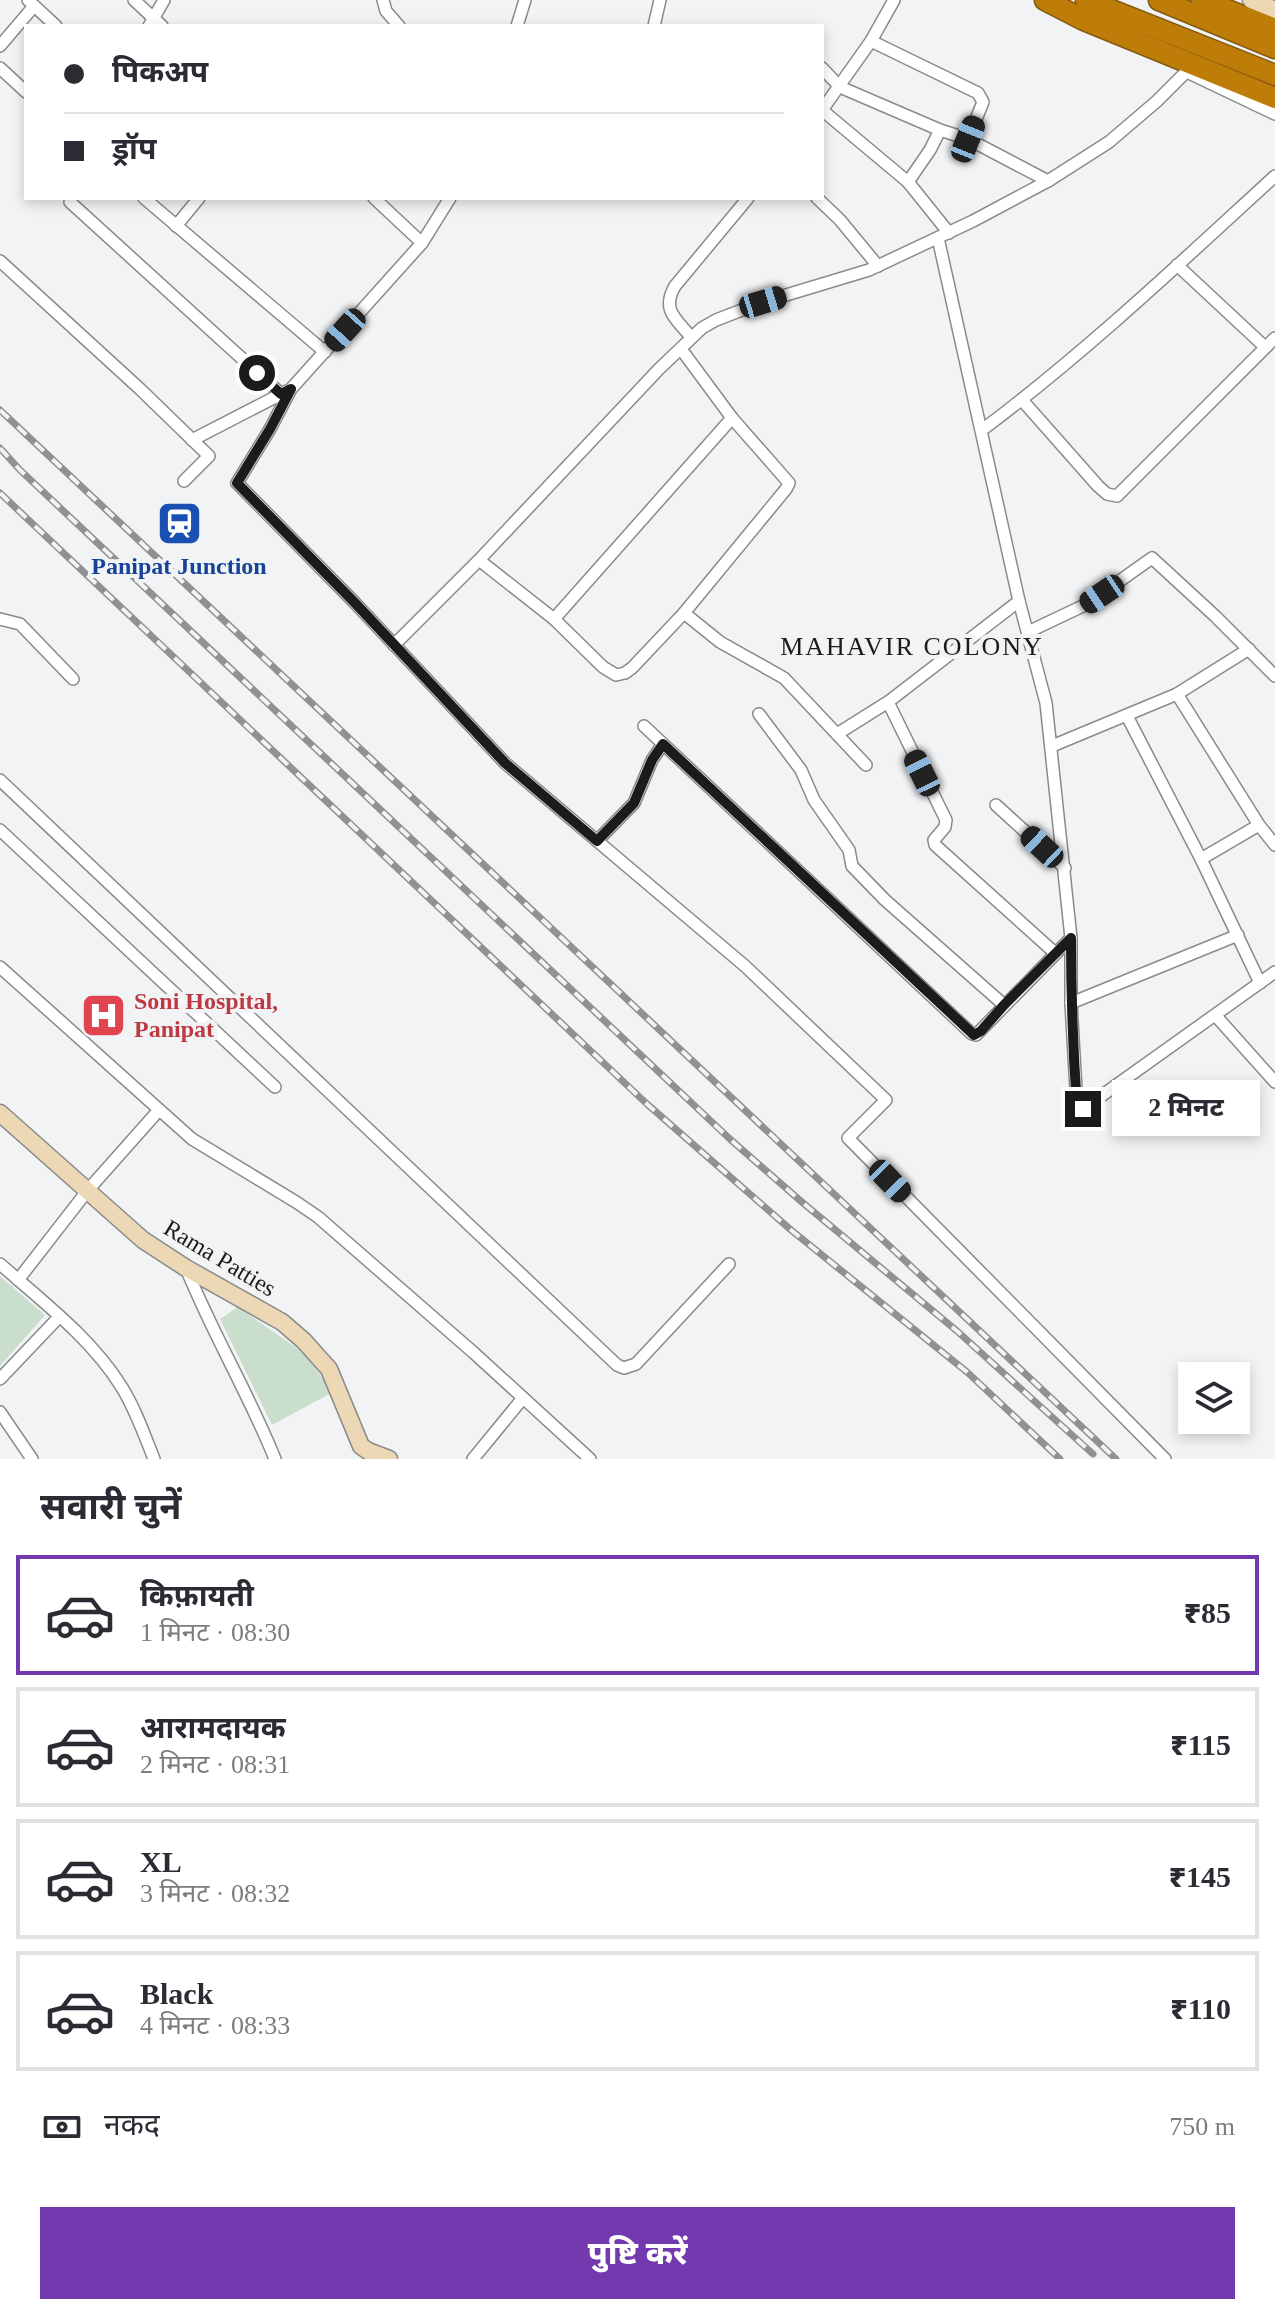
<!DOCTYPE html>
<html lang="hi">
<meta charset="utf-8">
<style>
:root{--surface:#fff;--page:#f7f7f7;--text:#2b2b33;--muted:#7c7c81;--line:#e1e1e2;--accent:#7339ae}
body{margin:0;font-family:"Times New Roman","Noto Sans Devanagari",serif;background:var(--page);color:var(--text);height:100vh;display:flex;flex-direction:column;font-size:30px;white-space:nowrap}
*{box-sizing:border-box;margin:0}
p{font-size:26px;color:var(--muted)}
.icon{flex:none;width:44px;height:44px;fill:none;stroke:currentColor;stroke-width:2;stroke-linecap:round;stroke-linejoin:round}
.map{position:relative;height:1459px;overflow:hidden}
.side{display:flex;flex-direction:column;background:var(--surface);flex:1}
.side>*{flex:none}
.guide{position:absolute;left:24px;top:24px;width:800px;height:176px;border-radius:0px;box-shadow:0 4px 12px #0003;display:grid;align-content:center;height:176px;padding:0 40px;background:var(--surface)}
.controls{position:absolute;left:1178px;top:1362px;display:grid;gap:16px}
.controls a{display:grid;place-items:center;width:72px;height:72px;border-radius:0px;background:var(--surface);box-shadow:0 4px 12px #0003;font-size:40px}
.end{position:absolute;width:36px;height:36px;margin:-18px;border:10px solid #1a1b1b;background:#fff;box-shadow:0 0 0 4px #fff}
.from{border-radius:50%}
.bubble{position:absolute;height:56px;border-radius:0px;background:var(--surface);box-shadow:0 4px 12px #0003;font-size:26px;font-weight:800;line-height:56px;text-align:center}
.car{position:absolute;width:24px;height:48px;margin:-24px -12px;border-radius:10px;box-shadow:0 0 6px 2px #0007;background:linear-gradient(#222 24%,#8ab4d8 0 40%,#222 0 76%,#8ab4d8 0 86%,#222 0)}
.guide b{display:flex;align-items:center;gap:28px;height:76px;font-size:30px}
.guide b+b{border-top:2px solid var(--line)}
.guide i{width:20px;height:20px;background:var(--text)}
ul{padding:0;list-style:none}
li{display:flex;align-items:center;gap:24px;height:120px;margin:0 16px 12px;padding:0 24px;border:4px solid var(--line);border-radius:0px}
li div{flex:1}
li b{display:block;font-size:30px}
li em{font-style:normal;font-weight:800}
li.on{border-color:var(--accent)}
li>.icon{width:72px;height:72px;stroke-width:1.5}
h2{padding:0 40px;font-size:36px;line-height:96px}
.pay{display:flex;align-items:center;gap:20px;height:88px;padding:0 40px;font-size:30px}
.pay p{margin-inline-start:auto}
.primary-button{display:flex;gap:16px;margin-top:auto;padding:16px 40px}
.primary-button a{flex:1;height:92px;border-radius:0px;background:var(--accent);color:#fff;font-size:32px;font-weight:800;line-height:92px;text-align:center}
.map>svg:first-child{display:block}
.green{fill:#c9decd}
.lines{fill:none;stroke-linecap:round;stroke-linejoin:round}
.street-casing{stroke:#898a8c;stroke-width:14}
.secondary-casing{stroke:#898a8c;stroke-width:19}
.highway-casing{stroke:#855a0f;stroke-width:23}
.street{stroke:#fff;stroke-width:11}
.secondary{stroke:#ecd8b5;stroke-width:16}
.highway{stroke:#be7c08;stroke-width:20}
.rail-casing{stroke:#909192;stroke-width:7}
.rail{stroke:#f2f3f5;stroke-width:4;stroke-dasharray:12;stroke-linecap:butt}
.route{stroke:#1a1b1b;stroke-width:10}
.labels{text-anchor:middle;stroke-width:8;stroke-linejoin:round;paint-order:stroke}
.transit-label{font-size:24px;font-weight:bold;fill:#164399;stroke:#f2f3f5}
.health-label{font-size:24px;font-weight:bold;fill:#be3a42;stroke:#f2f3f5;text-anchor:start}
.street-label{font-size:24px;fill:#1a1b1b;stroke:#f2f3f5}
.neighbourhood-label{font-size:26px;letter-spacing:2px;fill:#1a1b1b;stroke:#f2f3f5}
</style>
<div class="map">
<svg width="1275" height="1459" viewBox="0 0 1275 1459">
<rect width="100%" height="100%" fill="#f2f3f5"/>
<!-- green -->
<g class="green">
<polygon points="0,1276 45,1315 0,1366"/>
<polygon points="238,1307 304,1353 333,1392 272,1425 220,1319"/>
</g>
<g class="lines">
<defs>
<g id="street">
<polyline points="28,0 56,26"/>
<polyline points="134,0 162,26"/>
<polyline points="383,0 386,11 399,26"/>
<polyline points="894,0 871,41 822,110 908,182 949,233"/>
<polyline points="149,26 164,0"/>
<polyline points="517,26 525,0"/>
<polyline points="654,26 660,0"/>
<polyline points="871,41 978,93 983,102 968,139"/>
<polyline points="0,46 34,6"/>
<polyline points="0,68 26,92"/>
<polyline points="822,68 840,87 940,130 968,139 1048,181"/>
<polyline points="1189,73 1275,114"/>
<polyline points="908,182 930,150 940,130"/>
<polyline points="144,198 325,352"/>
<polyline points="374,198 422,243"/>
<polyline points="450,198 422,243 291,389 270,429 237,483 356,604 505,763 745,966 886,1100 848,1138 1165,1459"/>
<polyline points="817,198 840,220 878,266"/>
<polyline points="70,202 281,394"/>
<polyline points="176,226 199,198"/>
<polyline points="938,238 1019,601 1046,703 1071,938 1071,1003 1077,1107 1083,1109 1275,972"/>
<polyline points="0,261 140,389 209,456 184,481"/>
<polyline points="1177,265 1265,347"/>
<path d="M691,337C676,319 661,310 675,286L748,198"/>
<polyline points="1022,400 1098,486 1107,494 1117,496 1275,338"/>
<path d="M982,430C1085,353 1180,263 1275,176"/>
<polyline points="192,440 287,391"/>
<polyline points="479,560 554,619 603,667 616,675 625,673 632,668 684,613 786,489 789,483 732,418 681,349"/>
<polyline points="684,613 720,642 784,678 866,765"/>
<polyline points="0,619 20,624 73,679"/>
<polyline points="554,619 732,418"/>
<polyline points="1028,632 1087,604 1152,558 1215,616 1275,676"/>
<polyline points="394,645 479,560 659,369 702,328 716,320 763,302 869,270 973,221 1048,181 1109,142 1157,101 1193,65"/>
<polyline points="1177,694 1259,825 1275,845"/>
<polyline points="888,702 946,820 945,827 934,840 935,845 1055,953"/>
<polyline points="759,714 801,770 814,800 849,850 852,866 885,900 1004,1005"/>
<polyline points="1127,716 1201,859 1260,983"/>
<polyline points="644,726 972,1034 976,1035 1071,938"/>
<polyline points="837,734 888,702 1019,601"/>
<polyline points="1052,746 1177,694 1249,649"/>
<polyline points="0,780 617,1365 624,1368 636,1364 729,1264"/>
<polyline points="996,805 1065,868"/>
<polyline points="0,830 275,1087"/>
<polyline points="597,841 634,803 652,760 663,744"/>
<polyline points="1201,859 1259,825"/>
<polyline points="0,967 192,1139 296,1202 318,1217 474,1353 590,1459"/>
<polyline points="1071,1003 1238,935"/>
<polyline points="1216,1016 1275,1082"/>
<path d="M0,1264C42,1301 91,1338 121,1386C135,1408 144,1434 154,1459"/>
<path d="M186,1268C212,1333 249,1394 275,1459"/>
<polyline points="18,1280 88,1190 159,1110"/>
<polyline points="0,1379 59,1317"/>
<polyline points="0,1412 32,1459"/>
<polyline points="473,1459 523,1398"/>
</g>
<g id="secondary">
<polyline points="1251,0 1275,10"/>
<polyline points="0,1113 143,1240 186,1268 282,1322 304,1341 329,1369 361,1446 368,1451 389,1459"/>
</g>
<g id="highway">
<polyline points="1045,0 1084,20 1275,98"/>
<polyline points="1086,0 1275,75"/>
<polyline points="1159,0 1275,48"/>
<polyline points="1202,0 1275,29"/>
</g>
</defs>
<!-- street casing -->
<use href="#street" class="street-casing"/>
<!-- secondary casing -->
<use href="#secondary" class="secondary-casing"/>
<!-- highway casing -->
<use href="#highway" class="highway-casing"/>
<!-- street -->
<use href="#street" class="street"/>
<!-- secondary -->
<use href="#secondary" class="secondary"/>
<!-- highway -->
<use href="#highway" class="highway"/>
<defs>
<g id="rail">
<polyline points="0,410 1116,1459"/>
<polyline points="0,448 20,470 731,1140 803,1203 957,1331 1093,1454"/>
<polyline points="0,493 647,1104 791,1230 967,1372 1060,1459"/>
</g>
</defs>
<!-- rail casing -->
<use href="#rail" class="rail-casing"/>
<!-- rail -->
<use href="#rail" class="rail"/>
</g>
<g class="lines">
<!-- route -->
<path class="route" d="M257,373L281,394L291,389L270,429L237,483L356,604L505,763L597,841L634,803L652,760L663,744L974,1035L981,1031L1004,1005L1071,938C1071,995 1073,1051 1077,1107L1083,1109"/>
</g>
<!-- icons -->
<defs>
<symbol id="station-square" viewBox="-11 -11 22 22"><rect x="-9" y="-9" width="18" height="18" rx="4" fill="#1a4fb4" stroke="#f2f3f5"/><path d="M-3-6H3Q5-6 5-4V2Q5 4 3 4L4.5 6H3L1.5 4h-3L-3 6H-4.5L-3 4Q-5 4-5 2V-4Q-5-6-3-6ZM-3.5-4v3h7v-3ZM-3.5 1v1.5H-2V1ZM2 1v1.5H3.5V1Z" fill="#fff"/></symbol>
<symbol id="hospital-square" viewBox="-11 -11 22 22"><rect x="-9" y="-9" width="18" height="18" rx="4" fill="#e0444e" stroke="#f2f3f5"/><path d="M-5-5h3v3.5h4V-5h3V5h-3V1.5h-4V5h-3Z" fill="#fff"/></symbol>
</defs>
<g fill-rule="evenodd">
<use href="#station-square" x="154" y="498" width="51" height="51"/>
<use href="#hospital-square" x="78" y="990" width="51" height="51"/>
</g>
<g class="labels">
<!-- transit labels -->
<g class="transit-label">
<text x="179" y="574">Panipat Junction</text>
</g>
<!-- health labels -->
<g class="health-label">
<text x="134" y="1009">Soni Hospital,<tspan x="134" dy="28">Panipat</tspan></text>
</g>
<!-- street labels -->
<g class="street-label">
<text transform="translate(220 1258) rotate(31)" y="8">Rama Patties</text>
</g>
<!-- neighbourhood labels -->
<g class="neighbourhood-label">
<text x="912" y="655">MAHAVIR COLONY</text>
</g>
</g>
</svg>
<div class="controls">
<a><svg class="icon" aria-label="layers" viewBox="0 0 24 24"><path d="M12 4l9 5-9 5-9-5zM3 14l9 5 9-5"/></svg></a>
</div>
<i class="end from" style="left:257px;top:373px"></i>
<i class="end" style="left:1083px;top:1109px"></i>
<div class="bubble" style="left:1112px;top:1080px;width:148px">2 मिनट</div>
<i class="car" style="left:968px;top:139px;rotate:22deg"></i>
<i class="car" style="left:763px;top:302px;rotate:73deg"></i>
<i class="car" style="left:345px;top:330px;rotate:222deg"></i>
<i class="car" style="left:1102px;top:594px;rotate:236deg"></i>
<i class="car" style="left:922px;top:773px;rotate:334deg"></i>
<i class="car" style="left:1042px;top:847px;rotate:313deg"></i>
<i class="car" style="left:890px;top:1181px;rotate:136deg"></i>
<div class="guide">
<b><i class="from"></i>पिकअप</b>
<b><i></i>ड्रॉप</b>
</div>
</div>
<section class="side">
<h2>सवारी चुनें</h2>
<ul>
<li class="on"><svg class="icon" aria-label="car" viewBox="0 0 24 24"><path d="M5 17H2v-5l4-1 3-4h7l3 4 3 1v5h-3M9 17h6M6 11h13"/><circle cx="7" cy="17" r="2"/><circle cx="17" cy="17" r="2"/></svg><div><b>किफ़ायती</b><p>1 मिनट · 08:30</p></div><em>₹85</em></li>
<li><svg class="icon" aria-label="car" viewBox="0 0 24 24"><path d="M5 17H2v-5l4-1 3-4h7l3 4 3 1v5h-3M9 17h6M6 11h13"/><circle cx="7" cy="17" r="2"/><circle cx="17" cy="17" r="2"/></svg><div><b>आरामदायक</b><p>2 मिनट · 08:31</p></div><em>₹115</em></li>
<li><svg class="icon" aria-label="car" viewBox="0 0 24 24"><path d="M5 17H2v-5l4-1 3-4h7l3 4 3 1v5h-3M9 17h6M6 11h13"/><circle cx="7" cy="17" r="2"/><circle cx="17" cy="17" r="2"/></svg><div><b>XL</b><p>3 मिनट · 08:32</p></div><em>₹145</em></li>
<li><svg class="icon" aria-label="car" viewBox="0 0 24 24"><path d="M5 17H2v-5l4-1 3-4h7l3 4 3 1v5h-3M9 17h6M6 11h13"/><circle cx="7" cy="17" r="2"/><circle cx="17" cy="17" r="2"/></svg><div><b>Black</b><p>4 मिनट · 08:33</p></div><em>₹110</em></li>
</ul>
<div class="pay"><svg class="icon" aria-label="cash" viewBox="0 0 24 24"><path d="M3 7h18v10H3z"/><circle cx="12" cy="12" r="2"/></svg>नकद<p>750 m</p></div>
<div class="primary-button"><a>पुष्टि करें</a></div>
</section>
